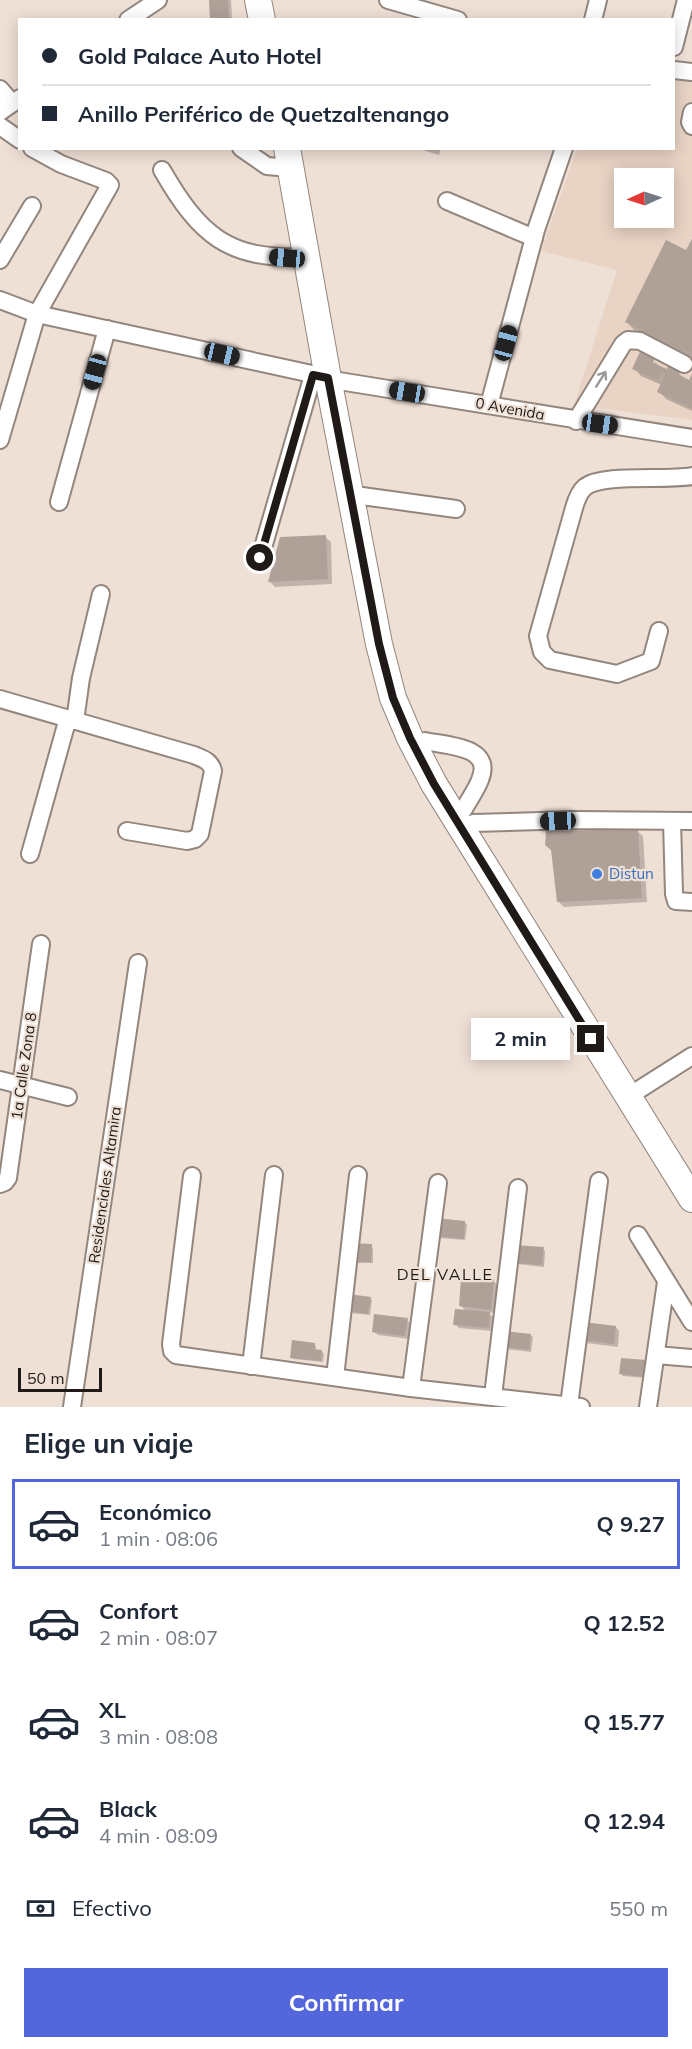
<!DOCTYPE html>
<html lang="es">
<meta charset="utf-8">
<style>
:root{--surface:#fff;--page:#f2f2f3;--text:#1f2937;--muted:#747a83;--line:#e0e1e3;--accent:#5366dc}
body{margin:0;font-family:Mulish,sans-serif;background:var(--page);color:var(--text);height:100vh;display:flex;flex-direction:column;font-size:22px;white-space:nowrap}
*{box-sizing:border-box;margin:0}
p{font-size:20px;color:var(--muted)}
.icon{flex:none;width:33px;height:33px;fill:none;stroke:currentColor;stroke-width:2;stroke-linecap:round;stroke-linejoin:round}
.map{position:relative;height:1407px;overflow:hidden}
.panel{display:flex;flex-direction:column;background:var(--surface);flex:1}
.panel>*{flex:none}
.top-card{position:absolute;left:18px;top:18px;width:657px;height:132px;border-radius:0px;box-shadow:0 3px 15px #0003;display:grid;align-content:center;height:132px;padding:0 24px;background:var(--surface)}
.needle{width:39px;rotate:267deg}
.tools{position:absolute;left:614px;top:168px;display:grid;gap:12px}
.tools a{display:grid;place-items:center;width:60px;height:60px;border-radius:0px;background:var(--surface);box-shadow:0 3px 15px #0003;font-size:30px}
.scale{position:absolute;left:18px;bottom:15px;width:84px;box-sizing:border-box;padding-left:6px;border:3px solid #1f1a17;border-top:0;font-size:16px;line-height:21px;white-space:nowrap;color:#1f1a17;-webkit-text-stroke:4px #efe0d6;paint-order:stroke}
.end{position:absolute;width:27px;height:27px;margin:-14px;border:8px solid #1f1a17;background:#fff;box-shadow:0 0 0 3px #fff}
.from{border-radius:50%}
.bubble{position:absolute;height:42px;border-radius:0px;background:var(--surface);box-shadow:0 3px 15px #0003;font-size:20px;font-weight:700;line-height:42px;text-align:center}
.car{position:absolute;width:18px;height:36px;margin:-18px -9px;border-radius:8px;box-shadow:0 0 4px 2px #0007;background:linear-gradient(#222 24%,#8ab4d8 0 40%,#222 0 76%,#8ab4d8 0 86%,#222 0)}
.top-card b{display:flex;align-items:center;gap:21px;height:57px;font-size:22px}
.top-card b+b{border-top:2px solid var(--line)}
.top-card i{width:15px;height:15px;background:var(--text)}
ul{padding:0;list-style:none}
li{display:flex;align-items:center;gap:18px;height:90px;margin:0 12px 9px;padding:0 12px;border:3px solid transparent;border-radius:0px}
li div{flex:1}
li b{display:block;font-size:22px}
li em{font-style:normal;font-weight:700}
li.active{border-color:var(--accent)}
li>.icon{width:54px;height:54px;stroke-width:1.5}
h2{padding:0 24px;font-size:27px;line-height:72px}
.pay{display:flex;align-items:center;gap:15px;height:66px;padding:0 24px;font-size:22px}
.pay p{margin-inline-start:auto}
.action{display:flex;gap:12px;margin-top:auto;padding:12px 24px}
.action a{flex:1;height:69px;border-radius:0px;background:var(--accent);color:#fff;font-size:24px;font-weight:700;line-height:69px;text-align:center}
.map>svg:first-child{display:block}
.built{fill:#e8d3c4;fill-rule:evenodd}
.shadow{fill:#0003}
.building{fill:#afa198}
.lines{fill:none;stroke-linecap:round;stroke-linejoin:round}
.minor-casing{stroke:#93867d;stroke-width:20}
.highway-casing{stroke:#93867d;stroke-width:28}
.minor{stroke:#fff;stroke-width:16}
.highway{stroke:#fff;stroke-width:26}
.oneway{stroke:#9a9897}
.route{stroke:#1f1a17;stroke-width:8}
.shop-dot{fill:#3f7fe0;stroke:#efe0d6;stroke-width:2}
.labels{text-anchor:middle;stroke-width:4.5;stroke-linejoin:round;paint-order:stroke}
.street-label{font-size:15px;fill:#1f1a17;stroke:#efe0d6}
.shop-label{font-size:15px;fill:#366cbe;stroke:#efe0d6;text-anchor:start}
.neighbourhood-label{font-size:16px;letter-spacing:1.5px;fill:#1f1a17;stroke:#efe0d6}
</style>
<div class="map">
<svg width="692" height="1407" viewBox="0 0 692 1407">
<rect width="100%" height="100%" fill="#efe0d6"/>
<!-- built -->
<path class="built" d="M674,78L692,80V420L574,405L617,270L541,251L577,149L674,148ZM624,178H663V218H624Z"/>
<!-- shadow -->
<g class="shadow">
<polygon points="210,0 231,0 232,20 211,20"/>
<polygon points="416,148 441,148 439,155"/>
<polygon points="692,242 692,359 634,330 627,322 687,252"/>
<polygon points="654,360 650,370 655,362 661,368 679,374 690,382 692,378 692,411 666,399 659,391 662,385 641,376 634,368"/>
<polygon points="325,537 331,542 332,584 275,587 270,582"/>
<polygon points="637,831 643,836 647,902 564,907 558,901"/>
<polygon points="465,1222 467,1225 465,1240 438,1238 436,1236"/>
<polygon points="371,1246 373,1248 373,1263 355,1263"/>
<polygon points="543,1249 545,1251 544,1267 517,1264 514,1262"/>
<polygon points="493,1281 497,1284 494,1313 488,1312 493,1317 492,1331 459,1328 455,1324 466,1311 460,1305"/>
<polygon points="370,1298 372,1300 370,1315 350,1313 348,1311"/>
<polygon points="407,1320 411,1324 409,1339 378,1335 374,1332"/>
<polygon points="616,1327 619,1331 618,1347 586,1343 583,1339"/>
<polygon points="530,1335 533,1337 531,1352 506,1349 504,1347"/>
<polygon points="314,1344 316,1346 316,1350 324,1353 323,1362 294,1359 292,1357"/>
<polygon points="645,1362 647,1364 646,1378 623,1376 621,1374"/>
</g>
<!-- building -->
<g class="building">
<polygon points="209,0 228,0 229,20 210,20"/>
<polygon points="692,239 692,356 625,322 666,240 686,250"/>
<polygon points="640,352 654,359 653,363 667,369 668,366 680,372 679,375 689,380 692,374 692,408 657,392 665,374 661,373 658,380 632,369"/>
<polygon points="326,535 328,579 268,582 280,537"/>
<polygon points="638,829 642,898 557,902 551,850 545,845 546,831"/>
<polygon points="436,1218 465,1221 464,1239 434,1236"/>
<polygon points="352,1243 372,1244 371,1262 351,1261"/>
<polygon points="514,1245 544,1247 542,1265 513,1263"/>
<polygon points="461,1277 494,1279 491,1310 459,1306"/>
<polygon points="348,1294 371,1297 368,1314 346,1311"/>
<polygon points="455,1309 490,1312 489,1328 453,1325"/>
<polygon points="374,1314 408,1318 405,1336 372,1332"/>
<polygon points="583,1322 616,1326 614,1344 581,1340"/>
<polygon points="504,1331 531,1334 529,1350 503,1347"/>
<polygon points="292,1340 315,1343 314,1349 322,1350 321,1361 290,1358"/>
<polygon points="621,1358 646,1360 644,1377 619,1374"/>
</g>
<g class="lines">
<defs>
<g id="minor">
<polyline points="388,0 458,20"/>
<polyline points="128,20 158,0"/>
<polyline points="593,20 598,0"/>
<polyline points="674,47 686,0"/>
<polyline points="674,70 692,72"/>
<polyline points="0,89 12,103"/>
<polyline points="0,112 20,98"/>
<polyline points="692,112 690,122 692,126"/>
<polyline points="0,126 20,140"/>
<polyline points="241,148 267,166 290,168"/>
<path d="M162,170C200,236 228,260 306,257"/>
<polyline points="447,201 534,238"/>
<polyline points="0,260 32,206"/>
<polyline points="0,300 37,314 321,376 339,381 692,438"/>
<polyline points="489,405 536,230 564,148"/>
<polyline points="576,421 623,344 628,340 640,341 684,364"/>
<polyline points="0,440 37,314 110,185 106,181 61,164 32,148"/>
<polyline points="362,496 456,509"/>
<polyline points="59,502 107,329"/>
<polyline points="260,558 313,375"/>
<path d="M659,631L651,661L617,674L550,660L542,652L538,636L574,508C576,501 579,492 585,487C603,473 665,481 692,476"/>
<path d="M0,699L194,755C203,759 211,761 213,771L200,834L195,839L187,841L127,831"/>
<polyline points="75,721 81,678 101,594"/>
<path d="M425,741C448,746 494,746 480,780C476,790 469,800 464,809"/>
<polyline points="672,821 674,894 676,901 692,902"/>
<polyline points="473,823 574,820 692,821"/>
<polyline points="30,854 68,718"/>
<polyline points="0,1080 68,1097"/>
<polyline points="640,1089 692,1056"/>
<polyline points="192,1176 171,1344 172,1351 176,1355 411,1388 581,1407"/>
<polyline points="0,1184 5,1182 8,1178 41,944"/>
<polyline points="638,1235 692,1322"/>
<polyline points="656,1355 692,1358"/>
<polyline points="251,1366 274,1175"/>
<polyline points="335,1377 358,1175"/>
<polyline points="411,1388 438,1183"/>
<polyline points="493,1396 518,1188"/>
<polyline points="569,1405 599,1181"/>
<polyline points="72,1407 138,963"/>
<polyline points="648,1407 666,1282"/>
</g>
<g id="highway">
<polyline points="258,0 262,20"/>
<polyline points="287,148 328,378 379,644 393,698 410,738 434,784 692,1199"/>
</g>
</defs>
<!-- minor casing -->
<use href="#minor" class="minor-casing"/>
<!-- highway casing -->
<use href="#highway" class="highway-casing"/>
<!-- minor -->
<use href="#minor" class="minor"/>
<!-- highway -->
<use href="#highway" class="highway"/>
</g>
<!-- one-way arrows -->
<defs><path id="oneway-shaft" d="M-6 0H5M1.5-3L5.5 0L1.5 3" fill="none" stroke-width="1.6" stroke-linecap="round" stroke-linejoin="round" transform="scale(1.5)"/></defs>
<use class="oneway" href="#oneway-shaft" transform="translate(601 379) rotate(-58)"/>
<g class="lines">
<!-- route -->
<polyline class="route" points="260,558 313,375 328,378 379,644 393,698 410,738 434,784 591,1039"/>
</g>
<!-- markers -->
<circle class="shop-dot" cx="597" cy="874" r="6"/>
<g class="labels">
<!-- street labels -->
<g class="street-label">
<text transform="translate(510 409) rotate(10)" y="5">0 Avenida</text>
<text transform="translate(24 1066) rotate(-82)" y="5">1a Calle Zona 8</text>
<text transform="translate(105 1185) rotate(-82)" y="5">Residenciales Altamira</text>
</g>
<!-- shop labels -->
<g class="shop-label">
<text x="609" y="879">Distun</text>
</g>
<!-- neighbourhood labels -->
<g class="neighbourhood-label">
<text x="445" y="1280">DEL VALLE</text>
</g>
</g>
</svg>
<div class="tools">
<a><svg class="needle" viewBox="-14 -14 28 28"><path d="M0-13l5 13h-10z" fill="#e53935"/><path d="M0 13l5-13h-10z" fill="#747a83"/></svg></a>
</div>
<div class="scale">50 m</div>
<i class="end from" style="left:260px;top:558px"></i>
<i class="end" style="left:591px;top:1039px"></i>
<div class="bubble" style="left:471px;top:1018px;width:99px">2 min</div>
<i class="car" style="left:287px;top:258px;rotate:275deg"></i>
<i class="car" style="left:506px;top:343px;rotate:15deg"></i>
<i class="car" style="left:222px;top:354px;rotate:103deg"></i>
<i class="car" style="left:95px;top:372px;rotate:195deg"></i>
<i class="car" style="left:407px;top:392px;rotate:279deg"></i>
<i class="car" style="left:600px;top:424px;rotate:98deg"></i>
<i class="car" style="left:558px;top:821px;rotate:268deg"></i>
<div class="top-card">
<b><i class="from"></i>Gold Palace Auto Hotel</b>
<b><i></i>Anillo Periférico de Quetzaltenango</b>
</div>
</div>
<section class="panel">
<h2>Elige un viaje</h2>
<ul>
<li class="active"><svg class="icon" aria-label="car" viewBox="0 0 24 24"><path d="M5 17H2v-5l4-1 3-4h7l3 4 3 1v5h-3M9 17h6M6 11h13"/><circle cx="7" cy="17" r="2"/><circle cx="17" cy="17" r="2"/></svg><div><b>Económico</b><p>1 min · 08:06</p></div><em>Q 9.27</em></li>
<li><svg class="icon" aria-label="car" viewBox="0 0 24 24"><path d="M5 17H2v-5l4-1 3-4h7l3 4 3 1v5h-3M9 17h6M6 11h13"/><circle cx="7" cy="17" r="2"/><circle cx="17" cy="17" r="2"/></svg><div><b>Confort</b><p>2 min · 08:07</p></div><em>Q 12.52</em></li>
<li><svg class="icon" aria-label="car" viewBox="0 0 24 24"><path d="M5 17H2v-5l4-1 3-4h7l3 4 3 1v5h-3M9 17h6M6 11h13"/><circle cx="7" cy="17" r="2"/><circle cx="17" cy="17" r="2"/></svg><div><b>XL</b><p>3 min · 08:08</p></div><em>Q 15.77</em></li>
<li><svg class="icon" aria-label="car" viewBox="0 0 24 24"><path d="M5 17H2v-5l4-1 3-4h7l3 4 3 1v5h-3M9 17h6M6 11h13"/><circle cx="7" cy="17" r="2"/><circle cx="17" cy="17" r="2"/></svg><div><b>Black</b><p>4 min · 08:09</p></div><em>Q 12.94</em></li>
</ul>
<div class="pay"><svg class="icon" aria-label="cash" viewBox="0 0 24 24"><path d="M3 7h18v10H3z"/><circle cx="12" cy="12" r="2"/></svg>Efectivo<p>550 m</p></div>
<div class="action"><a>Confirmar</a></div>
</section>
